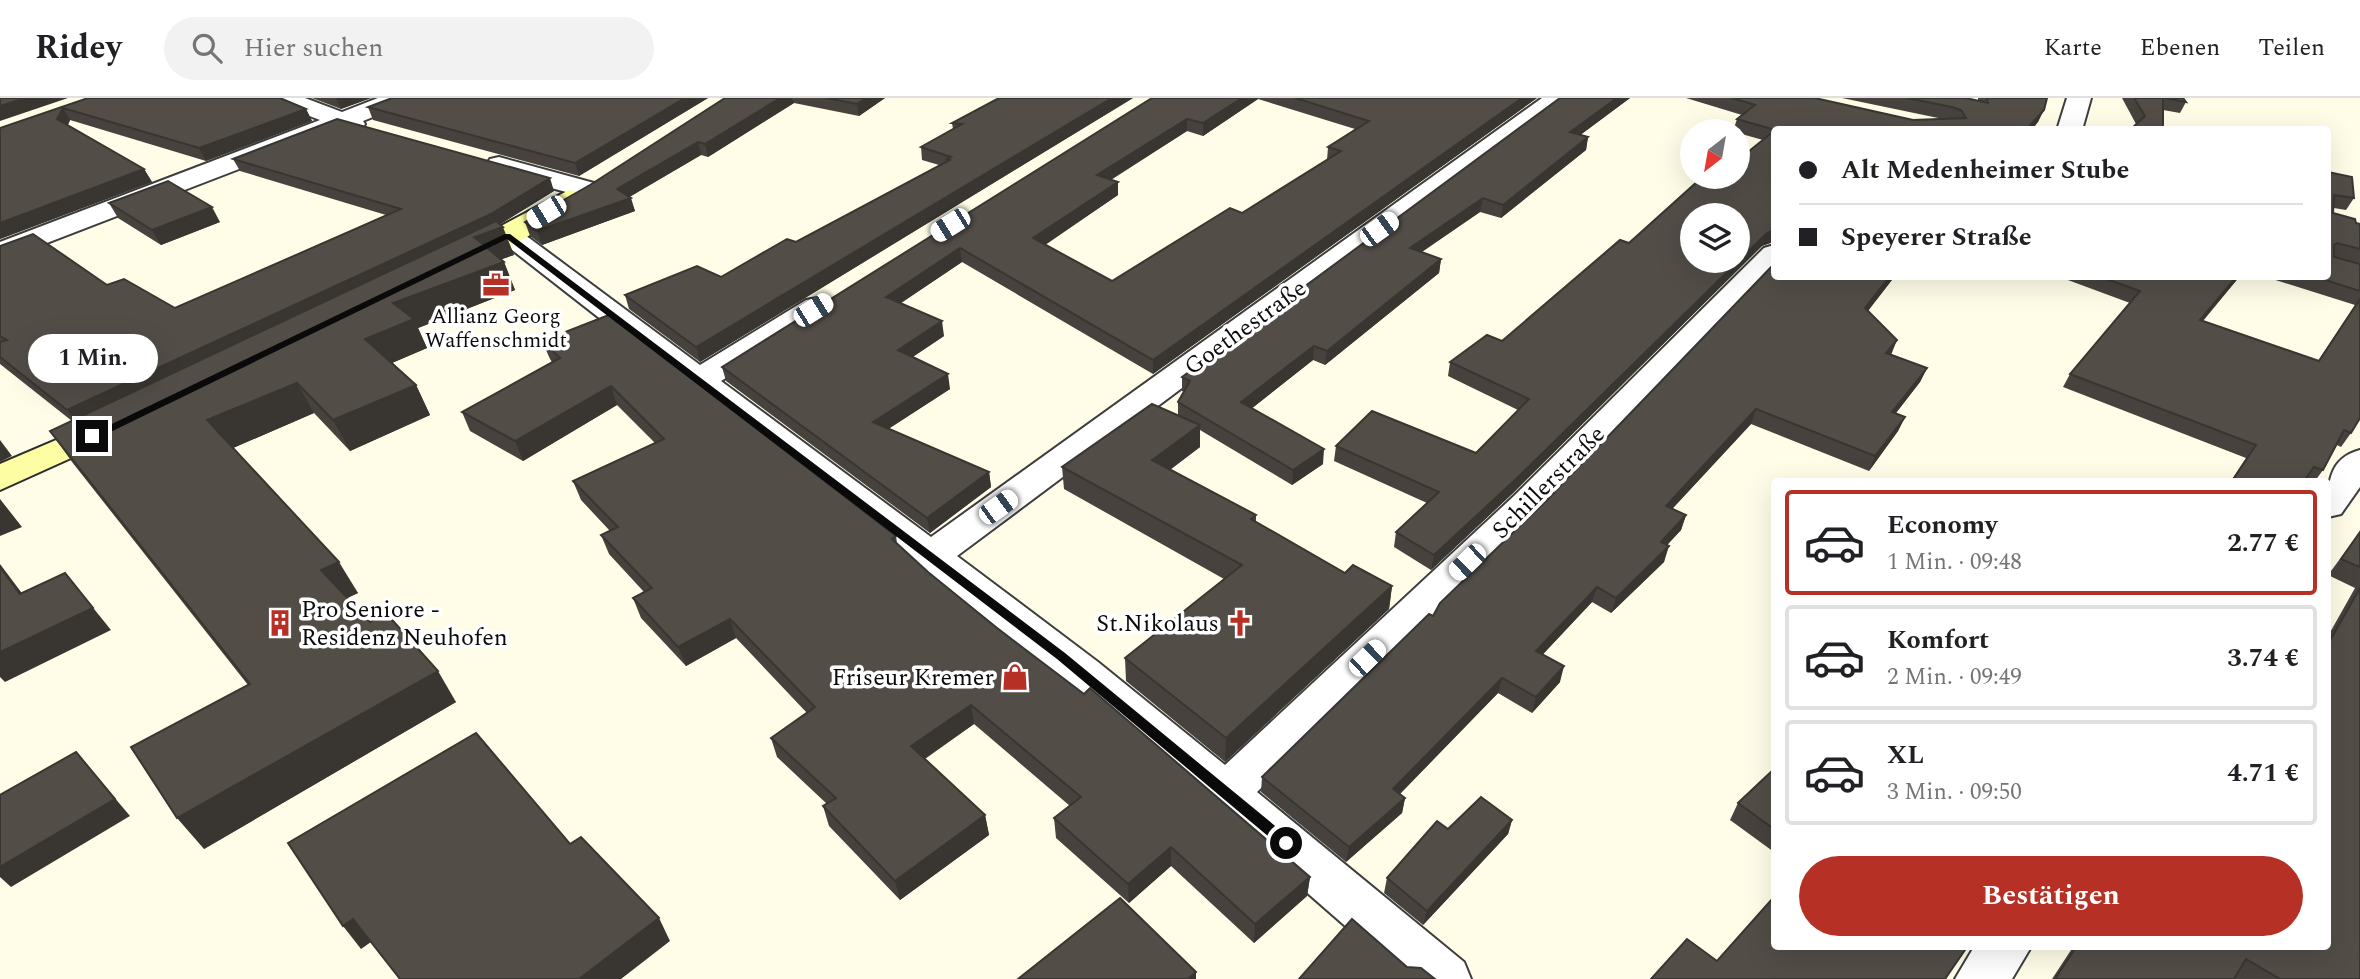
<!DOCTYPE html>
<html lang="de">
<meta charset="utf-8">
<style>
:root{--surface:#fff;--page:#f2f2f2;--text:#202124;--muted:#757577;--line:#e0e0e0;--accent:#b73025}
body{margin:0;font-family:Spectral,serif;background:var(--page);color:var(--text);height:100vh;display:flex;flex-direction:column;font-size:26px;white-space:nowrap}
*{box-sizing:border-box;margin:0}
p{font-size:23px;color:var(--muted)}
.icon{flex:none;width:38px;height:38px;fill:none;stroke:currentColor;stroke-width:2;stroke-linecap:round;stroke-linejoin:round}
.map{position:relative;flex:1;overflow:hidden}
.drawer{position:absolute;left:1771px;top:380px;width:560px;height:472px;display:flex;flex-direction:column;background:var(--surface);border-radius:7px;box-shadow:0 7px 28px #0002}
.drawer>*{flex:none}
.guide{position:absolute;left:1771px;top:28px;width:560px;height:154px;border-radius:7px;box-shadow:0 7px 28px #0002;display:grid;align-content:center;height:154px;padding:0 28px;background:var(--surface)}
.needle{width:46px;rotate:211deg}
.buttons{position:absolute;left:1680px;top:21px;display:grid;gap:14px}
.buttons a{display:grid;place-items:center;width:70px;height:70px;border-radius:50%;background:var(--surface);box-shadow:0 7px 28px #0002;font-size:35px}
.end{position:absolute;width:32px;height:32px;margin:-16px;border:9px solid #0a0a0a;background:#fff;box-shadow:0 0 0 4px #fff}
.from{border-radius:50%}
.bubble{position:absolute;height:49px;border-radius:24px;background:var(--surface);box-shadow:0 7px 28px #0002;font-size:23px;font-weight:700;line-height:49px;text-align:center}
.car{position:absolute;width:21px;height:42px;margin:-21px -10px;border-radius:9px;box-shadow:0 0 5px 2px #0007;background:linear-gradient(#fff 24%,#345 0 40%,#fff 0 76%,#345 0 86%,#fff 0)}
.guide b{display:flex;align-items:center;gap:24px;height:66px;font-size:26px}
.guide b+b{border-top:2px solid var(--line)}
.guide i{width:18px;height:18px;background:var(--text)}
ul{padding:12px 0 0;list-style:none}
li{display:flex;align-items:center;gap:21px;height:105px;margin:0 14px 10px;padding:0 14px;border:4px solid var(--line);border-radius:7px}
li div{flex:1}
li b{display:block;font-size:26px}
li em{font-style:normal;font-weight:700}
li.on{border-color:var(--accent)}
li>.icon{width:63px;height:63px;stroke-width:1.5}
.cta{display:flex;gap:14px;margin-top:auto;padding:14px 28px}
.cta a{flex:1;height:80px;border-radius:42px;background:var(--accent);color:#fff;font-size:28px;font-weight:700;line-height:80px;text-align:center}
header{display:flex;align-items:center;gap:42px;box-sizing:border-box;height:98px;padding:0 35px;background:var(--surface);border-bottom:2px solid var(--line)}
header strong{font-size:33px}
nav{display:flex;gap:38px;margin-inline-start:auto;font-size:24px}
.search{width:490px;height:63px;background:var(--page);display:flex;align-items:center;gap:18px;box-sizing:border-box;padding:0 24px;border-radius:38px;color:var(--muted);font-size:26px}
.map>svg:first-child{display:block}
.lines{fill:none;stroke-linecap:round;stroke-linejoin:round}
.minor-casing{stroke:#3d3d3d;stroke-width:4}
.secondary-casing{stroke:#2c2c2c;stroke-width:4}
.minor{fill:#fff;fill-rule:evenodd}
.secondary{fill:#fdfea3;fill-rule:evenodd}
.wall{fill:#47423d;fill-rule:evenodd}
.shaded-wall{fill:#393632}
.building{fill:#524d47;stroke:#393632;stroke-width:2;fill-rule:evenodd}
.route{fill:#0a0a0a}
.labels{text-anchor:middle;stroke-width:7;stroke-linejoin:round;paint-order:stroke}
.far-poi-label{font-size:21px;fill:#0a0a0a;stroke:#fff}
.street-label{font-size:24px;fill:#0a0a0a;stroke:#fff}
.poi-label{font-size:24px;fill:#0a0a0a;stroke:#fff;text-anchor:end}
</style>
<header>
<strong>Ridey</strong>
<div class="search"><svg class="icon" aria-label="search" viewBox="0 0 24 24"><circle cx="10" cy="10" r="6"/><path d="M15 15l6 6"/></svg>Hier suchen</div>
<nav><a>Karte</a><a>Ebenen</a><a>Teilen</a></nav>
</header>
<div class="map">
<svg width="2360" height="881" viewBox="0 0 2360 881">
<rect width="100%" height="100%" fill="#fffde7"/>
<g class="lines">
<defs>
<g id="minor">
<polygon points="271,0 305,0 342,14 378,0 412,0 408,5 363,23 365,26 362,31 343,31 0,163 0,144 320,22 275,5"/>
<polygon points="1542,0 1570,0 957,458 1098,564 1225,667 1514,398 1764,150 1774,147 1774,172 1540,416 1257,694 1464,864 1471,881 1406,881 1068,586 493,137 497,131 507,128 517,131 700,267 806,202 817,200 828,202 832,209 828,216 721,283 931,439"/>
<polygon points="2067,0 2091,0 2082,32 2057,32"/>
<polygon points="499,59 594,85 598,91 594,97 584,99 490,73 486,67 490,61"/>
<path d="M2360,352V389L2341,416L2328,419C2328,390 2326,361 2360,352Z"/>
<polygon points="1974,849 2031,849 2012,881 1955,881"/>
</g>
<g id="secondary">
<path d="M569,92L579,94L583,100L579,106C551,123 480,175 450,167L445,161L450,155Z"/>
<polygon points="110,319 122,323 127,330 122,337 0,392 0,366"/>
</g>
</defs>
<!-- minor casing -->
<use href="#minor" class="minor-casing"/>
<!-- secondary casing -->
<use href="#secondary" class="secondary-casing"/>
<!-- minor -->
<use href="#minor" class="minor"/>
<!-- secondary -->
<use href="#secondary" class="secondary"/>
</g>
<!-- wall -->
<g class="wall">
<polygon points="88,0 306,11 312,23 206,63 70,22 68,27 144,71 152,84 0,141 0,30"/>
<polygon points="312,0 371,0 341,11"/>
<polygon points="392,0 708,0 579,78 373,22 368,9"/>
<polygon points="725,0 885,0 859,18 794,5 708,59 701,57 629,99 635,113 542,147 530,138 525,124 590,87"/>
<polygon points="1133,0 700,264 629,211 625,197 721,179 796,144 939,67 922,62 921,49 953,31 952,25"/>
<path d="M1152,0H1537L1153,276L962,164L901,205L944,238L912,259L950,291L888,331L989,374L991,389L930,435L726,283L722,269ZM1258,1L1355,31L1328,49L1327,62L1242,115L1112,183L1045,146L1118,97V84L1111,82L1187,33L1203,38Z"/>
<polygon points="1560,0 1630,0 1580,37 1588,39 1586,52 1501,120 1480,114 1422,154 1441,161 1439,175 1325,267 1313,262 1252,310 1323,366 1292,387 1200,332 1200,349 1170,372 1256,417 1256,424 1345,475 1392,488 1389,511 1225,664 1126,583 1125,560 1224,481 1064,391 1062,369 1178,317 1178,304 1184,294 1182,293 1182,279"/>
<polygon points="1686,0 1815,0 1913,22 1943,21 1842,0 1966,0 1978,3 1978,0 2047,0 2038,24 1774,32 1774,145 1773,144 1762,148 1512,396 1431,472 1394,449 1396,434 1427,405 1334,363 1336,348 1476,355 1518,312 1448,278 1450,264 1502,243 1763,42 1738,35 1738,33 1733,33 1737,21 1742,17"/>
<polygon points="2122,0 2183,0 2186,4 2180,15 2163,12 2136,26"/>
<polygon points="233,61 554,93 500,126 514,157 501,161 504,164 515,192 418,230 427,250 392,265 416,287 430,317 350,353 314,315 233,350 358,495 347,500 370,524 456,604 204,751 248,587 72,364 50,333 72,323 0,266 0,148 107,187 175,210 386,117 240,73"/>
<polygon points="2328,74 2354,100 2346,112 2334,110 2333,115 2360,126 2360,320 2351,335 2341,349 2337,347 2323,372 2315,383 2231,383 2246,360 2063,289 2070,276 2130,205 2057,178 2240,178 2203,223 2318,263 2355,207 2263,178 2328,178"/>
<polygon points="109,105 220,124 161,147 118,120"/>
<polygon points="1774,178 1895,178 1868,213 1891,256 1927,270 1920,284 1896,315 1905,319 1898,333 1869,373 1751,326 1672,411 1686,417 1681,432 1667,447 1664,464 1611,515 1592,504 1543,556 1560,584 1532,615 1498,595 1400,696 1405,700 1402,715 1346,764 1261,694 1262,679 1433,518 1546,403"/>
<polygon points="542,243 896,438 897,445 928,474 1310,779 1307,798 1254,845 1171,768 1129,805 1056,740 1054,720 1070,708 974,626 925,661 985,717 989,737 900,802 829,728 823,708 827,706 777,659 771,640 807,615 736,540 686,568 641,520 633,500 644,494 609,456 601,437 610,433 581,402 573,383 655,345 617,307 523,363 470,333 462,314 552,264 550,261"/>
<polygon points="2360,434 2360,881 2052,881 2073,849 2328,849 2328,538 2355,490 2328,477"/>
<polygon points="1774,671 1774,754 1730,722 1738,705"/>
<polygon points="1512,722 1508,736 1423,827 1384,795 1387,780"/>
</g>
<!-- shaded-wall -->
<g class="shaded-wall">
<polygon points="25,0 68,0 0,23 0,8"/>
<polygon points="336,0 371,0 341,11"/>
<polygon points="685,0 708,0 579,78 575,65"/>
<polygon points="780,0 792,0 794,5 708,59 705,46"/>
<polygon points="866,0 885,0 859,18 857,6"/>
<polygon points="1112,0 1133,0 700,264 696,249"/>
<polygon points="1242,0 1258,0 1258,1 1203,38 1203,25"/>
<polygon points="1522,0 1537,0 1153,276 1153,262"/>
<polygon points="1617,0 1630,0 1567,47 1570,34"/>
<polygon points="63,10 70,22 65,33 57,21"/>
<polygon points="306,11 312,23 206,63 199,50"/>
<polygon points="2044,12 2038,24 2032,32 2026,32"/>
<polygon points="1187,21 1187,33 1097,90 1097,77"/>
<polygon points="1588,39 1586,52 1501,120 1503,107"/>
<polygon points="698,44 701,57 621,104 617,91"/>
<polygon points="144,71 152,84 0,141 0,125"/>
<polygon points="550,80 554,93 496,129 503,129 514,157 485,167 77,326 67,312"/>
<polygon points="1118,84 1118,97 1035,154 1033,140"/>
<polygon points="631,100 635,113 542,147 537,133"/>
<polygon points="1483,100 1480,114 1408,163 1410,150"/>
<polygon points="212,109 220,124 161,147 152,132"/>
<polygon points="1774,132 1774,141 1773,144 1762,148 1512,396 1431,472 1434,457 1767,135"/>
<polygon points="960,150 962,164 889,213 886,199"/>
<polygon points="1441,161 1439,175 1325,267 1327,253"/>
<polygon points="504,164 515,192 418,230 427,250 380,270 365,241 393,205"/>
<polygon points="1890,178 1895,178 1859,224 1865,210"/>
<polygon points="2237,178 2240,178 2192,235 2200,222"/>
<polygon points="942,223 944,238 901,267 898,252"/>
<polygon points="1897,242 1891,257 1886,255"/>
<polygon points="1314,248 1313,262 1241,319 1241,304"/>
<polygon points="1927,270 1920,284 1885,329 1892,314"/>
<polygon points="948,276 950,291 876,339 873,324"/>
<polygon points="297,285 314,315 226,353 207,322"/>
<polygon points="416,287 430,317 350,353 333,322"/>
<polygon points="611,288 617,307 523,363 515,343"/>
<polygon points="1756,311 1751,326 1661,423 1666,408"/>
<polygon points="1905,319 1898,333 1869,373 1875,358"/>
<polygon points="1200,327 1200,349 1152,385 1152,362"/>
<polygon points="0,342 12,358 0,364"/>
<polygon points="1324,351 1323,366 1292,387 1293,372"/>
<polygon points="989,374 991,389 930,435 927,420"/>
<polygon points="0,401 22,429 0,438"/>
<polygon points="1686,417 1681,432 1656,459 1661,444"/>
<polygon points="1669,448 1664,464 1611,515 1616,500"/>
<polygon points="339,464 358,495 341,503 321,472"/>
<polygon points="0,466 39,518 20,496 0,469"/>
<polygon points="65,475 111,532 5,584 0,579 0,554"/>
<polygon points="1392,488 1389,511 1225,664 1226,640"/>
<polygon points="1597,489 1592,504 1532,568 1536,553"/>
<polygon points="730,521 736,540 686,568 678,549"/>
<polygon points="1564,568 1560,584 1532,615 1536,599"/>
<polygon points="438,573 456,604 204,751 177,720"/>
<polygon points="1502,580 1498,595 1390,706 1393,691"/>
<polygon points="971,607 974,626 915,667 911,648"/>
<polygon points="76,654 130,718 11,789 0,779 0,769"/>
<polygon points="1405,700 1402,715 1346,764 1349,749"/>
<polygon points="985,717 989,737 900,802 895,783"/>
<polygon points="1512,722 1508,736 1423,827 1427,813"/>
<polygon points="1171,749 1171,768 1129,805 1128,786"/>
<polygon points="1310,779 1307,798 1254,845 1255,826"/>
<polygon points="659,820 670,843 621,881 579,881"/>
<polygon points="353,821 371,844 361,851 343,828"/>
<polygon points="1196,874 1196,881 1188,881"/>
</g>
<!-- building -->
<g class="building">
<polygon points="0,0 25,0 0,8"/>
<polygon points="88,0 280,0 306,11 199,50 63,10 57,21 144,71 0,125 0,30"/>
<polygon points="392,0 685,0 575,65 368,9"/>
<polygon points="725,0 780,0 705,46 698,44 617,91 631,100 537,133 525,124 590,87"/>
<polygon points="826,0 866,0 857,6"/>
<polygon points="999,0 1112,0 696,249 625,197 697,168 721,179 787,141 796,144 950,62 947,61 951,59 921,49 962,26 952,25"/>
<polygon points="1152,0 1242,0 1203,25 1187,21 1097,77 1118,84 1033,140 1112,183 1230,110 1242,115 1341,53 1328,49 1369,23 1295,0 1522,0 1153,262 960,150 886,199 942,223 898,252 948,276 873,324 989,374 927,420 722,269"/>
<polygon points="1560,0 1617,0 1570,34 1588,39 1503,107 1483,100 1410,150 1441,161 1327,253 1314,248 1241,304 1324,351 1293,372 1178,304 1190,283 1182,279"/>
<polygon points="1732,0 1815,0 1913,22 1966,20 1961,12 1952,9 1907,0 1966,0 1988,5 1987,0 2047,0 2044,12 2026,32 1775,32 1737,21 1755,7"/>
<polygon points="2134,0 2163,0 2163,32 2130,32 2145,18"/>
<polygon points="2165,0 2183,0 2186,4"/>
<polygon points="337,21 550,80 491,116 67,312 0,259 0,244 7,242 0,238 0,148 33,136 107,187 124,181 175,210 401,111 233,61"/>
<path d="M1774,33V132L1767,135L1516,381L1434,457L1396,434L1439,394L1336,348L1372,313L1476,355L1529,301L1450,264L1487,237L1502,243L1620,142L1629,145L1698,83L1707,86L1716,79H1738V62ZM1692,117H1738V163H1692Z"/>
<polygon points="2328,74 2352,79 2354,100 2334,97 2333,115 2355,121 2356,125 2360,126 2360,151 2337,145 2334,147 2334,159 2360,166 2360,193 2313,178 2328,178"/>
<polygon points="168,83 212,109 152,132 109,105"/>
<polygon points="496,123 503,129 474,139 504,164 393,205 414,221 365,241 416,287 333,322 297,285 207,322 339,464 321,472 370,524 386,515 438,573 177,720 131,649 250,586 50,333"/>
<polygon points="1774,166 1774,178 1890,178 1865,210 1897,242 1886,255 1927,270 1892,314 1905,319 1875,358 1756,311 1666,408 1686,417 1661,444 1669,448 1616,500 1597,489 1536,553 1564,568 1536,599 1502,580 1393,691 1405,700 1349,749 1262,679 1429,516 1433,518 1440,505 1546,403"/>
<polygon points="2098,178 2237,178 2200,222 2319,263 2360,201 2360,320 2351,335 2344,332 2323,372 2314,369 2304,383 2232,383 2256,347 2070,276 2140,193"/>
<polygon points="609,217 896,438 892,441 928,474 997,530 1084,596 1090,590 1310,779 1255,826 1171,749 1128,786 1054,720 1081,699 971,607 911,648 985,717 895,783 823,708 836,700 771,640 815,609 730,521 678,549 633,500 652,490 601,437 618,429 573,383 664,341 611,288 515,343 462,314 560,260 542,243"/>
<polygon points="1152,306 1200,327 1152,362 1256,417 1251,421 1345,475 1353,467 1392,488 1226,640 1125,560 1242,467 1062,369"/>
<polygon points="2360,434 2360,469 2341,461"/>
<polygon points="0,469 20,496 65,475 93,510 0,554"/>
<polygon points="2360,490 2360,881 2280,881 2246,861 2234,881 2055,881 2076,849 2328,849 2328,546"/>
<polygon points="476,635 570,746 581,739 659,820 579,881 400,881 353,821 343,828 288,745"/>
<polygon points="76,654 115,701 0,769 0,697"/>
<polygon points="1774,671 1774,731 1738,705"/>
<polygon points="1481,699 1512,722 1427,813 1387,780 1437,723 1448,731"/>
<polygon points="1774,799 1774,849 1967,849 1945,881 1651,881 1687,841 1717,863"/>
<polygon points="1120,800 1196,874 1188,881 1018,881"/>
<polygon points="1352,821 1407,869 1421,870 1435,881 1299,881"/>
</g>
<!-- route -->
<polygon class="route" points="505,136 510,136 1065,555 1291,741 1291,749 1281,749 1057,561 507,141 96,341 87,338"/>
<!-- icons -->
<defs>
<symbol id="office-bare" viewBox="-9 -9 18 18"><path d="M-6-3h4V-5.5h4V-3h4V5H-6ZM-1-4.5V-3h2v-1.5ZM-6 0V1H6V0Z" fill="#b73025" stroke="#fff" stroke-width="2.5" paint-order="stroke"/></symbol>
<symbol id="building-bare" viewBox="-9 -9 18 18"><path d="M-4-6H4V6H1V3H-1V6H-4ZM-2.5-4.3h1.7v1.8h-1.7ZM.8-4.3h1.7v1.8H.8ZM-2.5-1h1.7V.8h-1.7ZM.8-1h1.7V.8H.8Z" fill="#b73025" stroke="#fff" stroke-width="2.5" paint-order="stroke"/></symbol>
<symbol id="church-bare" viewBox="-9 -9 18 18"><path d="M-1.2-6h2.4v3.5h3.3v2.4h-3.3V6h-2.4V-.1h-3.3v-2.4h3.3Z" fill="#b73025" stroke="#fff" stroke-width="2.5" paint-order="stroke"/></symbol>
<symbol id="shop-bare" viewBox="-9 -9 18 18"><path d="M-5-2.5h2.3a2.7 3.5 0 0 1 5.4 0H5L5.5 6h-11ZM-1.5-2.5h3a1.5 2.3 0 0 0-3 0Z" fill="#b73025" stroke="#fff" stroke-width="2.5" paint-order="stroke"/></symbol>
</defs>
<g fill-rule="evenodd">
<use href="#office-bare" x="477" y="168" width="38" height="38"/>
<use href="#building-bare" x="261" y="506" width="38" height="38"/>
<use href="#church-bare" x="1221" y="506" width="38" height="38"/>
<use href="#shop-bare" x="996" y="560" width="38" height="38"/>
</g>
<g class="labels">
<!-- far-poi labels -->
<g class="far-poi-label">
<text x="496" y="225">Allianz Georg<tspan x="496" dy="24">Waffenschmidt</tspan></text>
</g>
<!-- street labels -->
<g class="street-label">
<text transform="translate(1245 229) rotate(-36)" y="8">Goethestraße</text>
<text transform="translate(1548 384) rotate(-45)" y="8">Schillerstraße</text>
</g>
<!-- poi labels -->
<g class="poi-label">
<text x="301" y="519" text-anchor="start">Pro Seniore -<tspan x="301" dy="28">Residenz Neuhofen</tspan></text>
<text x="1219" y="533">St.Nikolaus</text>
<text x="994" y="587">Friseur Kremer</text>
</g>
</g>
</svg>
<div class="buttons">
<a><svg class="needle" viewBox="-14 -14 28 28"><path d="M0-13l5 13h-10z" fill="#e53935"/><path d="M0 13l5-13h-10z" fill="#757577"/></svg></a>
<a><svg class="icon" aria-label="layers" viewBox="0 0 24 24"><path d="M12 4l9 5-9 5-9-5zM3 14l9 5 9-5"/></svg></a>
</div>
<i class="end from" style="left:1286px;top:745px"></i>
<i class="end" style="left:92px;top:338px"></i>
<div class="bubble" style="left:28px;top:236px;width:130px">1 Min.</div>
<i class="car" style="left:546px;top:114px;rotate:239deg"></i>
<i class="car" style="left:950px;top:127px;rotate:238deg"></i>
<i class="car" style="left:1379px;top:131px;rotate:54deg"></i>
<i class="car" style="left:813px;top:212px;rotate:58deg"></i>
<i class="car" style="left:998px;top:409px;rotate:54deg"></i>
<i class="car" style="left:1467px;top:464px;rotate:226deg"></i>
<i class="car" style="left:1367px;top:560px;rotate:46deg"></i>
<div class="guide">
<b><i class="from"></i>Alt Medenheimer Stube</b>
<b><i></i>Speyerer Straße</b>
</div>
<section class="drawer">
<ul>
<li class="on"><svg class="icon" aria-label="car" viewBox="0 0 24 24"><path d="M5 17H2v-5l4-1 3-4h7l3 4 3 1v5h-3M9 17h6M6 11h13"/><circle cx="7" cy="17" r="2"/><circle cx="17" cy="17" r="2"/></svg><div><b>Economy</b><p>1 Min. · 09:48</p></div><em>2.77 €</em></li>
<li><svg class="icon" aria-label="car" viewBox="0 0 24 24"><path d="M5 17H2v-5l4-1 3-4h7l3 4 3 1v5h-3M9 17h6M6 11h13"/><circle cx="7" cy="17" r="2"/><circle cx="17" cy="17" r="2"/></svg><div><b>Komfort</b><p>2 Min. · 09:49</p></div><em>3.74 €</em></li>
<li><svg class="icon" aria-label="car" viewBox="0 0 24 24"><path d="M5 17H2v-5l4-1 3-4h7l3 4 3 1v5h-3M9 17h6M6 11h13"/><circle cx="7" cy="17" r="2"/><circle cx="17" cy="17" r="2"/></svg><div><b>XL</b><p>3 Min. · 09:50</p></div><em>4.71 €</em></li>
</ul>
<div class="cta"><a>Bestätigen</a></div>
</section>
</div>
